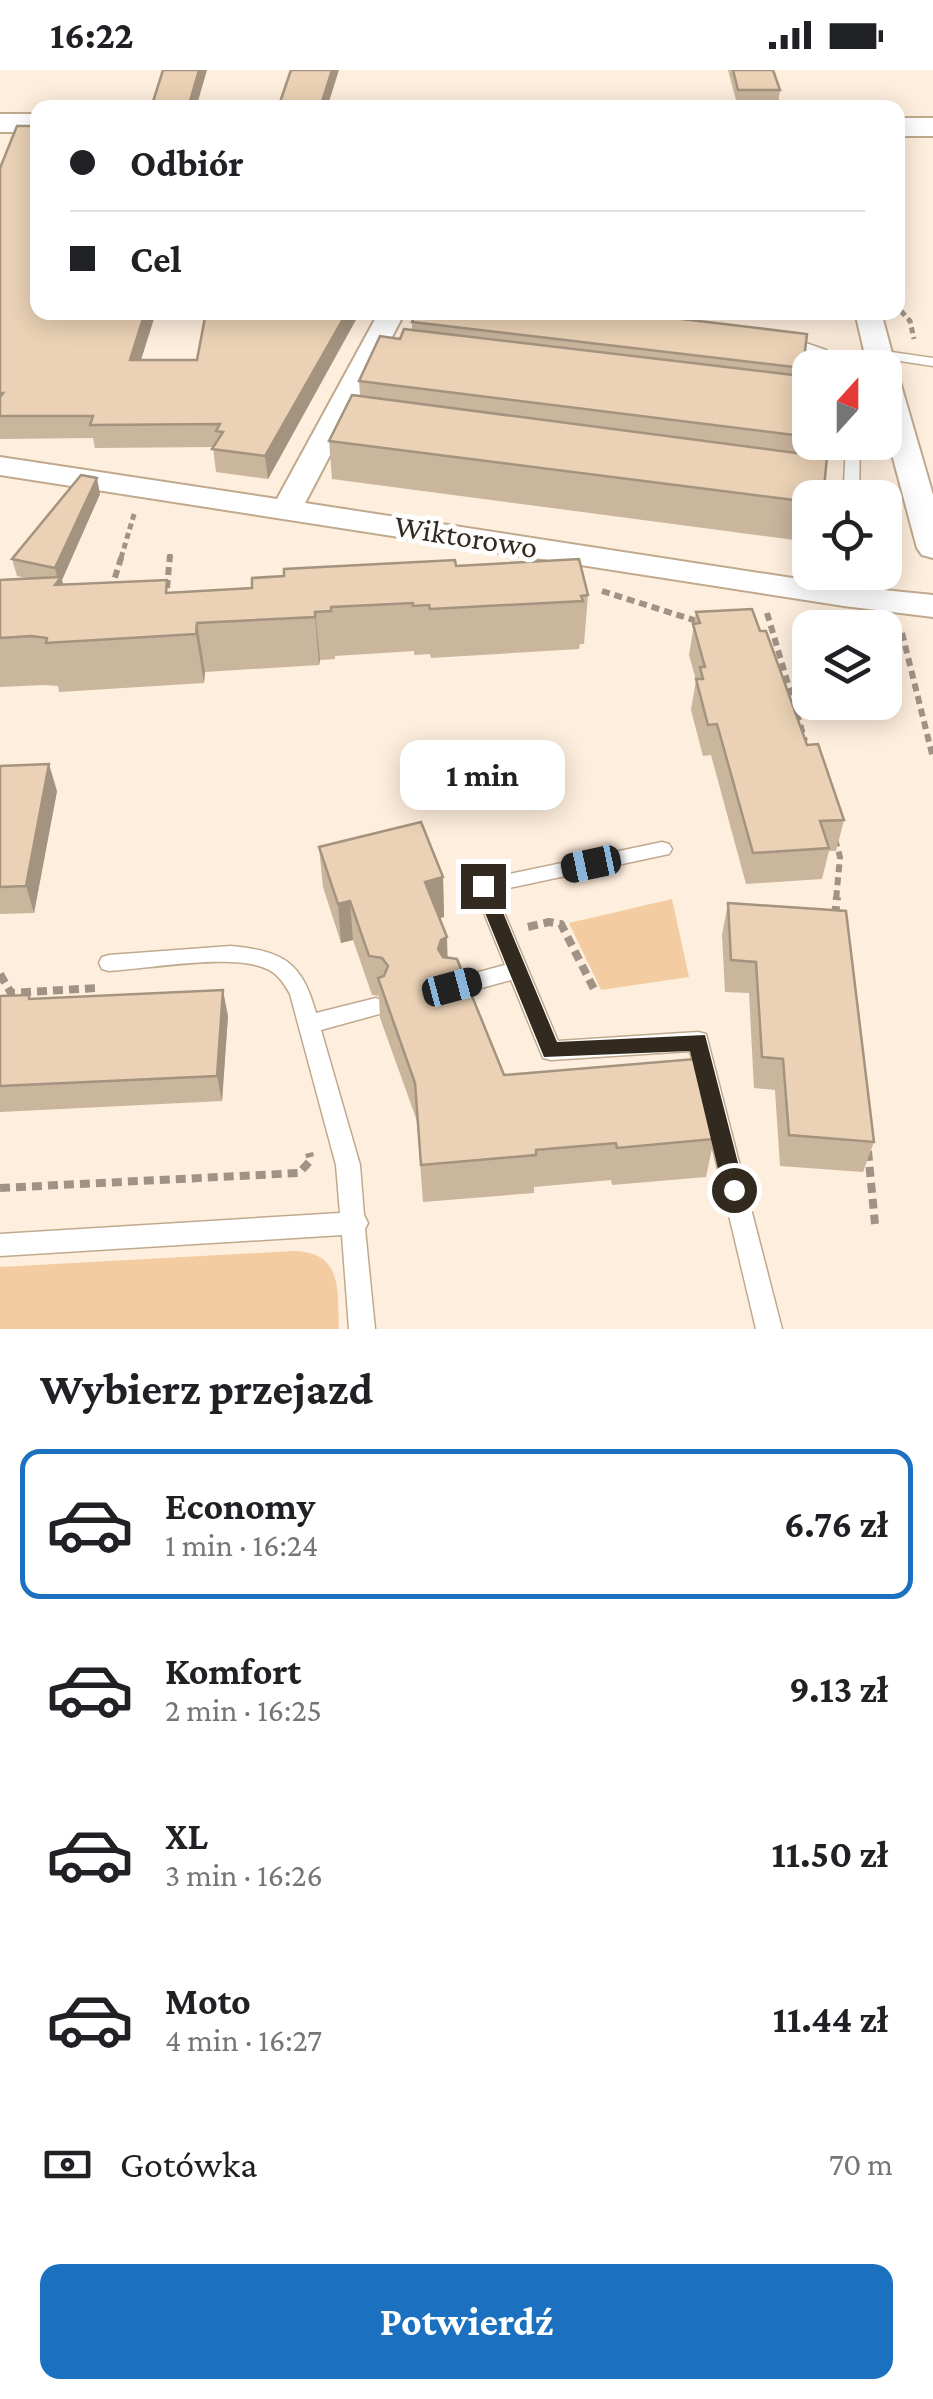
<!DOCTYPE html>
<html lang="pl">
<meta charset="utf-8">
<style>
:root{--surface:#fff;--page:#f2f2f2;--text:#202124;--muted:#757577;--line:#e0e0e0;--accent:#1b71bf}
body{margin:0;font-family:"Crimson Pro",serif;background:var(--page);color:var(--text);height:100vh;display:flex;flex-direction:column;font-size:38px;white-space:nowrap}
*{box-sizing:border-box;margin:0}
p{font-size:32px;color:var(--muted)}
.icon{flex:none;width:55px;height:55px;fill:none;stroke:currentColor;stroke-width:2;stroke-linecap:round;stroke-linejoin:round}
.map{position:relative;height:1259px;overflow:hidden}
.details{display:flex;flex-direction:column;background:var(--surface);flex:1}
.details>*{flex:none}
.hud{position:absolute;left:30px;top:30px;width:875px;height:220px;border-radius:20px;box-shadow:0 5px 25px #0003;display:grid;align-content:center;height:220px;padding:0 40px;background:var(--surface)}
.needle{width:65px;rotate:21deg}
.fabs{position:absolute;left:792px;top:280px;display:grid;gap:20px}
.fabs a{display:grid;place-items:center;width:110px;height:110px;border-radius:20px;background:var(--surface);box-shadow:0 5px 25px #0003;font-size:50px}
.end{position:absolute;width:45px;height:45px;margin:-22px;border:12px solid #332a1f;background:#fff;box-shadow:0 0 0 5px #fff}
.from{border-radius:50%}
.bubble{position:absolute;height:70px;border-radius:20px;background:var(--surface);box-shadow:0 5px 25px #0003;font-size:32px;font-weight:700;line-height:70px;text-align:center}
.car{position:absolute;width:30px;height:60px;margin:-30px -15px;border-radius:12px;box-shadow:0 0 8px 2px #0007;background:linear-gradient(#222 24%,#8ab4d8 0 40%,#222 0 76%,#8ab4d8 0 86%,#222 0)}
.hud b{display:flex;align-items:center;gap:35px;height:95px;font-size:38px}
.hud b+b{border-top:2px solid var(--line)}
.hud i{width:25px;height:25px;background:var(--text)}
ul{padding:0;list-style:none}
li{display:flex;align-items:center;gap:30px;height:150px;margin:0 20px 15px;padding:0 20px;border:5px solid transparent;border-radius:20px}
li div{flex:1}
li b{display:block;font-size:38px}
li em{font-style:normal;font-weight:700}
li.active{border-color:var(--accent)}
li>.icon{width:90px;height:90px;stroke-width:1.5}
h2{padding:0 40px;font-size:45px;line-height:120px}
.pay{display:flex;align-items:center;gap:25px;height:110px;padding:0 40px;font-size:38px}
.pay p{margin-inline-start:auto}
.primary-button{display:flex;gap:20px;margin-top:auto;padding:20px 40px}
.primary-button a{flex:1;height:115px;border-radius:20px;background:var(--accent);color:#fff;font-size:40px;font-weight:700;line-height:115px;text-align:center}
.status{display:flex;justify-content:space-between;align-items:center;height:70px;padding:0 50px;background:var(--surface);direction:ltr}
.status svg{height:28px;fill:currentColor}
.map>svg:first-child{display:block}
.green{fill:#f3cda1}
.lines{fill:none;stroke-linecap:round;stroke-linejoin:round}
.service-casing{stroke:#c1a98d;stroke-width:3}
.minor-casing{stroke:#c1a98d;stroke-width:4}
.secondary-casing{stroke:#c1a98d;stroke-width:4}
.path-far2{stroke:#a09385;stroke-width:5;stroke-dasharray:6 4;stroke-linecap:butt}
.path-far1{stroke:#a09385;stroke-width:6;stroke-dasharray:8 5;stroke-linecap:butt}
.path{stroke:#a09385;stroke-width:8;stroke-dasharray:10 6;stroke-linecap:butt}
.service{fill:#fff;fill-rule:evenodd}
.minor{fill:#fff;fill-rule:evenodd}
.secondary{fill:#fff;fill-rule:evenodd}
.wall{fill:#cab59d}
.shaded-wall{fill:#a4937f}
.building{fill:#ebd2b6;stroke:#a4937f;stroke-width:2.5}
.route{fill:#332a1f}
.labels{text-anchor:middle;stroke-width:10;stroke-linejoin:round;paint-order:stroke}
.street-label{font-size:32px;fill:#332a1f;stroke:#fefefe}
</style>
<div class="status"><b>16:22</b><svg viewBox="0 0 49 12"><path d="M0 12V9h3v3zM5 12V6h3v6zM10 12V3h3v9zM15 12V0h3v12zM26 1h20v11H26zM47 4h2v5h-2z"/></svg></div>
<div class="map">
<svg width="933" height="1259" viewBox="0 0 933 1259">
<rect width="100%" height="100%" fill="#feeedd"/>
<!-- green -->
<g class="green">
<polygon points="672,829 689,907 601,920 569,853"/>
<path d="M295,1181C344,1183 337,1221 339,1259H0V1197Z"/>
</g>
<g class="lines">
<defs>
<g id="service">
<polygon points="786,266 826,280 844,298 831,298 810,282 781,273 781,267"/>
<polygon points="878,280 933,288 933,296 873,287 871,284"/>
<polygon points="846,372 860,372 859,428 843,428 844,424 800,417 800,411 805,410 844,415"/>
<polygon points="837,502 853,502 850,530 838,530 836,526"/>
<polygon points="662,772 669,774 672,779 669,784 495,821 558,971 698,962 706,964 782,1259 756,1259 690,981 551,990 543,988 511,910 452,926 445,923 442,917 445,911 505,895 473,816 476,811"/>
<path d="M231,876C283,881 302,892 316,943L376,928L383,931L387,937L383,943L321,960L360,1095L364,1145L368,1153L365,1159L375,1259H349L342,1165L0,1186V1164L340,1143L336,1095L290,924C285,915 279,905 269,900C237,882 147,899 109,901L102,899L99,893L102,887L109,885Z"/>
</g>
<g id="minor">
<polygon points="379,242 405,242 305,433 844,516 933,525 933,547 844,536 0,405 0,387 277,429"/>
<polygon points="855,242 881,242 896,298 893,302 899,308 933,425 933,488 922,485 917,478 885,358 885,298 868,298"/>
</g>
<g id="secondary">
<rect x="0" y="44" width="38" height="18"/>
<rect x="898" y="48" width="35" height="18"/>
</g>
</defs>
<!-- service casing -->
<use href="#service" class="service-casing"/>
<!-- minor casing -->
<use href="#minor" class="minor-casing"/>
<!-- secondary casing -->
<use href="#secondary" class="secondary-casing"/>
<!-- path-far2 -->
<g class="path-far2">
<polyline points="901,241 910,251 914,269"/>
<polyline points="885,486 900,486"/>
<polyline points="121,488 135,441"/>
<polyline points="170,488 170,484"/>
</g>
<!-- path-far1 -->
<g class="path-far1">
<polyline points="885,486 900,486"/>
<polyline points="167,518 170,485"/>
<polyline points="111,520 122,485"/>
<polyline points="602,521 700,552"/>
<polyline points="767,543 805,671"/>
<polyline points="902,563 933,688"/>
<polyline points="835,769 840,787 836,830"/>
</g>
<!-- path -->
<g class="path">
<polyline points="835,846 837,827"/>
<polyline points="528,857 549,852 561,854 595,921"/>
<polyline points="0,904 11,923 97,918"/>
<polyline points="868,1081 875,1154"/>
<polyline points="0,1118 299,1103 311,1090 309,1083"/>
</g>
<!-- service -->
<use href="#service" class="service"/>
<!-- minor -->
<use href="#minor" class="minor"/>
<!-- secondary -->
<use href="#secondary" class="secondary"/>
</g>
<!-- wall -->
<g class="wall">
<polygon points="728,0 773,0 780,20 778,34 737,34"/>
<polygon points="0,98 156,242 141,290 197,290 347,242 358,242 358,246 268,409 216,402 213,377 95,378 93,368 0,369"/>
<polygon points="412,252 807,264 801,318 810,319 810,372 828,372 825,387 810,428 810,472 332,409 329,371 360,326 359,311 400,269 412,260"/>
<polygon points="100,424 62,510 63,515 169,523 252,518 456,496 588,525 584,574 580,574 579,579 431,588 430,584 414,585 414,581 335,586 335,589 320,590 319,595 205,602 204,613 59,622 58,616 44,615 0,617 0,510 31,509 17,506 12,489"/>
<polygon points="696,542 760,561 807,675 844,750 836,781 829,781 822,809 746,814 711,685 703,686 691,640 696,610 689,585"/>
<polygon points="0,696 57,721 34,843 0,844"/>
<polygon points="319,777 443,807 444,847 440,848 448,888 504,1005 714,1069 706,1107 612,1115 611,1110 534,1117 534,1123 423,1132 417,1051 380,948 379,926 372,925 353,870 341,873 323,817"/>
<polygon points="728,833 874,1072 863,1102 780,1096 775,1020 754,1018 749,923 725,922 722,865"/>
<polygon points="0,926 228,946 222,1031 0,1042"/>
</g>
<!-- shaded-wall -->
<g class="shaded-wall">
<polygon points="199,0 207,0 196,38 188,38"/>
<polygon points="332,0 339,0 327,38 320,38"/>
<polygon points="145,242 156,242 134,312 130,290"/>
<polygon points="347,242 358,242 358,246 268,409 265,386"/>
<polygon points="97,408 100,424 62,510 73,556 55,515 58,511 55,498"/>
<polygon points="315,542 320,590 319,595 315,547"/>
<polygon points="197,553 205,602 204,613 196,564"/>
<polygon points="49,694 57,721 34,843 26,816"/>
<polygon points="443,807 444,847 426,852 425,812"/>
<polygon points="350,831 353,870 341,873 338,834"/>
<polygon points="447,867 448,906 438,879 441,870"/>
<polygon points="223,920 228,946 222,1031 217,1006"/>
</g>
<!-- building -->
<g class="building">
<polygon points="163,0 199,0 188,38 151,38"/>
<polygon points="291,0 332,0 320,38 278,38"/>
<polygon points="733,0 773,0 780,20 738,20"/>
<polygon points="17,56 38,56 38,242 145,242 130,290 197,290 206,242 347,242 265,386 212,379 223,362 216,361 220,354 90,355 93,346 0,346 0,327 3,323 0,323 0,98"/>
<polygon points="417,242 623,242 807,264 803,298 412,252"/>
<polygon points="404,259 802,306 801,318 810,319 810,367 359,311 380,266 400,269"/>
<polygon points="352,325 827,387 823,428 810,428 810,432 329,371"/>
<polygon points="81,405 97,408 55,498 12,489"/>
<polygon points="579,489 588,525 581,526 583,531 430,539 429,535 413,536 413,533 331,537 331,541 315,542 315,547 197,553 196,564 46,573 47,568 31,566 0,568 0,510 61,507 55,515 167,510 166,523 252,518 252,508 284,506 284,499 455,490 456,496"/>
<polygon points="752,539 760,561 766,561 807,675 818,674 844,750 820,751 829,778 753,783 717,654 708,655 696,609 703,609 700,597 705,597 693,554 700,553 696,542"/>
<polygon points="49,694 26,816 0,817 0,696"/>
<polygon points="421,752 443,807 425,812 447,867 441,870 438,879 443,887 457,889 504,1005 695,989 714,1069 617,1078 616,1073 536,1080 536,1085 421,1095 415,1013 378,908 384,906 388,896 382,888 369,886 350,831 338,834 319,777"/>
<polygon points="728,833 846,841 874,1072 789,1065 783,989 762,987 756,892 731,890"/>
<polygon points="223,920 217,1006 0,1016 0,926 29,925 29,929"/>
</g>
<!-- route -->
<polygon class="route" points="483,809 492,816 557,972 705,965 745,1120 742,1127 727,1127 723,1120 690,981 544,987 474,816"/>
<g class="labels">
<!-- street labels -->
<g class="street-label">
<text transform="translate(466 466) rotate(9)" y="11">Wiktorowo</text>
</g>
</g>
</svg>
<div class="fabs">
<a><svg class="needle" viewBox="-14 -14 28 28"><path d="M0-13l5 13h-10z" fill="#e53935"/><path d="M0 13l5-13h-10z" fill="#757577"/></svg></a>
<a><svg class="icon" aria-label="locate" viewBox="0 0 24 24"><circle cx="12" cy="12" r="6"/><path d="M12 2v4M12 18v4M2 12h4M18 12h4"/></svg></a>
<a><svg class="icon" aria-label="layers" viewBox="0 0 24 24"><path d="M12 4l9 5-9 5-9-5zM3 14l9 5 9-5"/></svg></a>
</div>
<i class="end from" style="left:734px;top:1120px"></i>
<i class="end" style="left:483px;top:816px"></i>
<div class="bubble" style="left:400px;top:670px;width:165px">1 min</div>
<i class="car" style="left:591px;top:794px;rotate:258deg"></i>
<i class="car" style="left:452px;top:917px;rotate:75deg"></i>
<div class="hud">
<b><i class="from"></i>Odbiór</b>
<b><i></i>Cel</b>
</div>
</div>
<section class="details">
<h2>Wybierz przejazd</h2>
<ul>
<li class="active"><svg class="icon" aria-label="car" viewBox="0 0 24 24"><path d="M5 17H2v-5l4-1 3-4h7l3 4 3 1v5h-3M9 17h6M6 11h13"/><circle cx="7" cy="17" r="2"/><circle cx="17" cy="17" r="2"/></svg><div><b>Economy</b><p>1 min · 16:24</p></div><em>6.76 zł</em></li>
<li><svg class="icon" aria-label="car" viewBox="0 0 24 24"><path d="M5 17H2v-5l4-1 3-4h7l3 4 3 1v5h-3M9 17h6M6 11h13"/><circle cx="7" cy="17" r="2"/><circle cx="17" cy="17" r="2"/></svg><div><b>Komfort</b><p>2 min · 16:25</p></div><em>9.13 zł</em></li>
<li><svg class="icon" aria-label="car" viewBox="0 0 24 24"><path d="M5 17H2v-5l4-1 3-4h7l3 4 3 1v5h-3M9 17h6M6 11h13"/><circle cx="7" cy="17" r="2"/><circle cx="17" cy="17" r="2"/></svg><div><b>XL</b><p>3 min · 16:26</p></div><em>11.50 zł</em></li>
<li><svg class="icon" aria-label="car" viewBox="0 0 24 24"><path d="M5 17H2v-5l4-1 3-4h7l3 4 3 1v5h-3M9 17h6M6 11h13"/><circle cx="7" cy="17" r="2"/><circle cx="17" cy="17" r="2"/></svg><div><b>Moto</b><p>4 min · 16:27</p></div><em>11.44 zł</em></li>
</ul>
<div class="pay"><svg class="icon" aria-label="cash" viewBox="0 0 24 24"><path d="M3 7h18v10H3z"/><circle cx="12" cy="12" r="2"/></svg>Gotówka<p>70 m</p></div>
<div class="primary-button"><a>Potwierdź</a></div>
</section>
